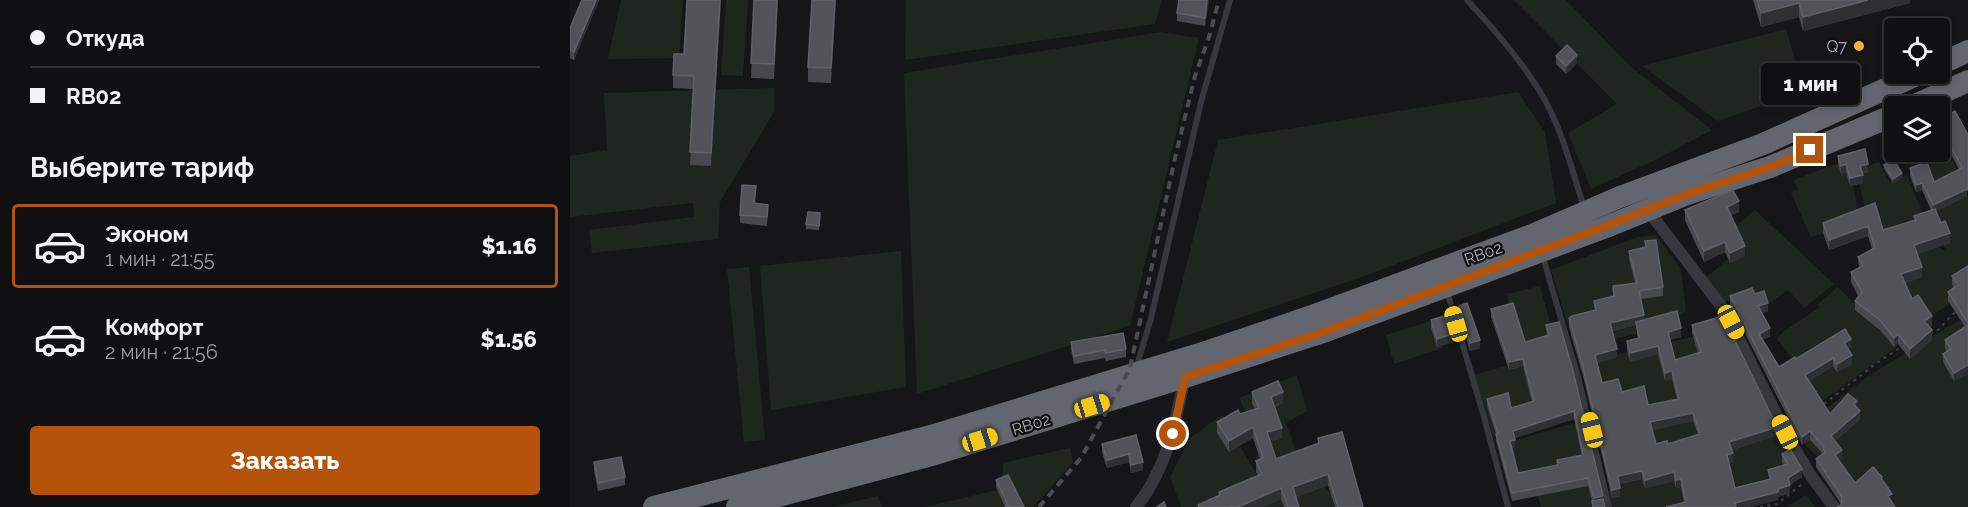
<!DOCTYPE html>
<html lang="ru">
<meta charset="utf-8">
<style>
:root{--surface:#101012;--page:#19191b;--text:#f1f3f6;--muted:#9c9d9f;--line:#303032;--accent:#b45309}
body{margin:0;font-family:Raleway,sans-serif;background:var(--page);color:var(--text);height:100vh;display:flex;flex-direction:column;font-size:22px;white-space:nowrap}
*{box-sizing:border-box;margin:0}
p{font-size:20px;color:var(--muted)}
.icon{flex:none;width:33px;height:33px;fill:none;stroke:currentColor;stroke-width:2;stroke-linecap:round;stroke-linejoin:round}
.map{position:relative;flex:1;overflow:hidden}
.drawer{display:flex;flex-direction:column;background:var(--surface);width:570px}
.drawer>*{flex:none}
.hud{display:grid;align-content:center;height:132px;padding:0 30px;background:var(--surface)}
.buttons{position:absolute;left:1314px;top:18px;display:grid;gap:12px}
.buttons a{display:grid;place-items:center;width:66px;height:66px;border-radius:6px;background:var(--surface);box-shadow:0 3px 9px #0003,0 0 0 2px var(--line);font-size:30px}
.end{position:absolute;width:27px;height:27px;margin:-14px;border:8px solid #b45309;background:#fff;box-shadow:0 0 0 3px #fff}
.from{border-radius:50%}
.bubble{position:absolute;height:42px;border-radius:6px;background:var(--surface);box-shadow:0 3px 9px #0003,0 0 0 2px var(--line);font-size:20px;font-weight:800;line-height:42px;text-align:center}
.car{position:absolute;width:18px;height:36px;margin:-18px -9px;border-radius:8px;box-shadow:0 0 4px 2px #0007;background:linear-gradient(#f5c518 24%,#345 0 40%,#f5c518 0 76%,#345 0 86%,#f5c518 0)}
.hud b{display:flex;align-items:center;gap:21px;height:57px;font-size:22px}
.hud b+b{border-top:2px solid var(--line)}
.hud i{width:15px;height:15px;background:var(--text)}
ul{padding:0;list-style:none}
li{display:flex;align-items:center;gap:18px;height:84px;margin:0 12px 9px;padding:0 18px;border:3px solid transparent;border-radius:6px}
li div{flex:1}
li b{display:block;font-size:22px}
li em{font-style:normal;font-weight:800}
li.active{border-color:var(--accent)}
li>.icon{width:54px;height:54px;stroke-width:1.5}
h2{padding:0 30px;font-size:27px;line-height:72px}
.cta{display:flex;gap:12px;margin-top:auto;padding:12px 30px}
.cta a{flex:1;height:69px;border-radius:6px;background:var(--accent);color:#fff;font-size:24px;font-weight:800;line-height:69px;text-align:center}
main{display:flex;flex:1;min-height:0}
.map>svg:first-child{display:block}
.green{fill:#1e261f}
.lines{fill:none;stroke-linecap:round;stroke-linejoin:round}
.path{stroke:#3d3f44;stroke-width:2;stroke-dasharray:3 4.5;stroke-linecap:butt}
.lane{stroke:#37383d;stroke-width:6}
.street{stroke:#37383d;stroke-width:12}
.highway{stroke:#63666e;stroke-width:22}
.rail{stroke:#4a4c52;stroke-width:4;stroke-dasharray:8 6;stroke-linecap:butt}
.wall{fill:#47494d;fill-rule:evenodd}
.shaded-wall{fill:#2f3033}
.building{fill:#525359;stroke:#5f6168;stroke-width:1.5;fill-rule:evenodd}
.route{stroke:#b45309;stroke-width:8}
.poi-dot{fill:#f2b134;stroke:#111113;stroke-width:2}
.labels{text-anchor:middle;stroke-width:4.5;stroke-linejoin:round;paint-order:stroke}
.poi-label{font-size:16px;fill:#a8adb8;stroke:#111113;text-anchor:end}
.street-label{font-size:16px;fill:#a8adb8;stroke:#111113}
</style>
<main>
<section class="drawer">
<div class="hud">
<b><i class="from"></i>Откуда</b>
<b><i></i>RB02</b>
</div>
<h2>Выберите тариф</h2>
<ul>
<li class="active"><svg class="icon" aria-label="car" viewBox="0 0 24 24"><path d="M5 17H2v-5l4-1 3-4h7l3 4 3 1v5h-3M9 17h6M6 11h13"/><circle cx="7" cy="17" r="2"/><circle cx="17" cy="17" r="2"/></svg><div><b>Эконом</b><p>1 мин · 21:55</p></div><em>$1.16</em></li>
<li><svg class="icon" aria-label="car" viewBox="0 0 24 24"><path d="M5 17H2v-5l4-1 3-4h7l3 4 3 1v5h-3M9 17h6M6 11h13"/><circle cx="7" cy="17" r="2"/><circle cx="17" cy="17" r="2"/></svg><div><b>Комфорт</b><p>2 мин · 21:56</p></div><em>$1.56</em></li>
</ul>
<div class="cta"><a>Заказать</a></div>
</section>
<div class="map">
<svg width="1398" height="507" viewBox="0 0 1398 507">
<rect width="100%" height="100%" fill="#161618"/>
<!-- green -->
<g class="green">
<polygon points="51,0 113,0 109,58 38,59"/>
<polygon points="156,0 178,0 173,76 151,75"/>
<polygon points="336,0 592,0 585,24 335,60"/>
<polygon points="944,0 996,0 1061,67 1142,130 1083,161 1021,189 998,133 1047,104"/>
<polygon points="1216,29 1234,91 1148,121 1072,66"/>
<polygon points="591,32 629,38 560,326 347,394 334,73"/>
<polygon points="204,88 204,112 150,202 148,239 22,253 19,230 124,217 123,203 0,217 0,156 37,150 34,93"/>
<polygon points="948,92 975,132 986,203 792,277 597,342 648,140"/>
<polygon points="1381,157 1391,178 1366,187 1357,167"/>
<polygon points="1309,162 1320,183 1337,175 1355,219 1305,243 1297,218 1286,169"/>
<polygon points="1280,163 1289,223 1241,237 1221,193 1228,189 1223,180 1263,165"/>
<polygon points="1398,196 1398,291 1351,323 1324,268 1352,248 1367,246 1376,251 1359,210"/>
<polygon points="1185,210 1264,284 1234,308 1218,290 1187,312 1180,297 1153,302 1136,278 1167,251 1154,236"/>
<polygon points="1086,235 1111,270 1116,311 1093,328 1005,348 981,270 1067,237"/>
<polygon points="331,251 336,387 201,410 190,266"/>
<polygon points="179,267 195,440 174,442 157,269"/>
<polygon points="970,286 986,344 950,357 937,294"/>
<polygon points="1268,287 1327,347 1239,411 1224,360 1207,339 1213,332 1250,307 1248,304"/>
<polygon points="1398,317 1398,507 1301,507 1269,480 1232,441 1253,411 1297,377 1379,326"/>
<polygon points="864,320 873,348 824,364 816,335"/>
<polygon points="1139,333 1132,440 1048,459 1018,361"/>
<polygon points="989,352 1003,412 923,437 903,375"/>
<polygon points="727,375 737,411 716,423 732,468 698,479 686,459 692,447 669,398"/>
<polygon points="652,415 688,477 673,507 611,507 600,477 620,438"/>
<polygon points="1009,422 1016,467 942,486 932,444"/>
<polygon points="1207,435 1220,463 1209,486 1161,500 1152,451"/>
<polygon points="500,448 503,462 464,507 354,507 432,489 433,463"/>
<polygon points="1109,471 1118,507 1042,507 1039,493 1045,479"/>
<polygon points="1020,475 1028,507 971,507 966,489"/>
<polygon points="749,480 773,507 682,507"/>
<polygon points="1236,495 1245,507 1217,507"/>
<polygon points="308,496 312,507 262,507"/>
</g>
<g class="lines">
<!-- path -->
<g class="path">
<polyline points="1360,333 1368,330 1385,312"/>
<polyline points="1254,404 1304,365 1331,347"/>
<polyline points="1190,507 1207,504 1232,484"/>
</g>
<!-- lane -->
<g class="lane">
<path d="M897,0C924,29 952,61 972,95C992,129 1002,170 1014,208"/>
<polyline points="973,257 1008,377 1039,507"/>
<polyline points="877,291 914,417 938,507"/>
<polyline points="566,369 581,318 631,102 660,0"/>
</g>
<!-- street -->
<g class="street">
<polyline points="1077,209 1155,311 1215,432 1241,476 1264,507"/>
<path d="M566,507C597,469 605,423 615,377"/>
</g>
<!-- highway -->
<g class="highway">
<polyline points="1370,64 1398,51"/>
<polyline points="1343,106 1398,81"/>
<polyline points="84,507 361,436 639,351 739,317 962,235 1050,197 1193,144 1349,74"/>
<polyline points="167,507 365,454 615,377 756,331 1036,227 1117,194 1200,167 1324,115"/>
</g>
<!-- rail -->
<polyline class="rail" points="469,507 511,458 560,368 605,158 625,76 639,37 649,0"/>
</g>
<!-- wall -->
<g class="wall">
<polygon points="12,0 29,0 4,60 0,58 0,28"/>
<polygon points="151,0 141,166 120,165 124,89 103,88 103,75 114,54"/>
<polygon points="184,0 208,0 204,79 181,78"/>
<polygon points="266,0 261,83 238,82 238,67"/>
<polygon points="639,0 635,26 607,21 607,13"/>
<polygon points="1183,0 1340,0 1340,3 1233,31 1229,17 1191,27"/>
<polygon points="986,56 1007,63 996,74 986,64"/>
<path d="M1372,118L1398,135L1397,198V196L1366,211L1380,243L1347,254L1352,277L1335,283L1342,299L1362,326L1359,327L1362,340L1340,359L1328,344L1324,347L1310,330L1285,310V301L1288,296L1281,282V272L1289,268L1288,257L1302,249L1298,236L1259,250L1253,233V223L1305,203L1313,230L1344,220V216L1361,210L1352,190L1346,192L1340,176V168L1349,165L1343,152H1370ZM1380,152L1389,170L1364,182L1357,163Z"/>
<polygon points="1268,156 1298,172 1292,173 1293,183 1280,186 1276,172 1271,174 1268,164"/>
<polygon points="1314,165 1332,177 1323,183 1314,169"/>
<polygon points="186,194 185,204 198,213 197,226 170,223 170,215"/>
<polygon points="1115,210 1169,212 1161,215 1175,256 1160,263 1155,252 1134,262 1115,220"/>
<polygon points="250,217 249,230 236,229 236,224"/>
<path d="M1075,241L1093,287V296L1071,299L1074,320L1111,337L1100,340L1105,360L1128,353L1122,333V325L1207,435L1162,450L1163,462L1159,463L1165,488L1199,479L1198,470L1214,465L1212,462V454L1232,477L1220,485V493L1208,497V500L1114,503L1111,487L1106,488L1104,481L1075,488L1072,479L1049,484L1050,496L1042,498L1013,376L999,327V318L1025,311L1024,301L1043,297V286L1065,283L1059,259V251L1075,247ZM1066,325L1068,338L1057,341V350L1060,362L1088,354L1095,381L1102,379L1107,399L1078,405L1052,392L1032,383L1027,363L1047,357L1042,331ZM1123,421L1128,434L1098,444H1086L1082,430Z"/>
<polygon points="1398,266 1398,374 1384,381 1373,362 1373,354 1377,352 1375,349 1375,340 1395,327 1378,301 1378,292 1384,288 1382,285 1382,276"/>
<polygon points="1185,294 1198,311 1192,313 1200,336 1192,340 1209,367 1226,359 1281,347 1278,349 1282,364 1267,372 1263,366 1239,381 1260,414 1287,407 1290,419 1265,441 1272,458 1269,460 1285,483 1271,504 1246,467 1246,459 1253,454 1240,440 1232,445 1160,304 1160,296"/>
<polygon points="889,306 910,348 900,351 889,314"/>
<path d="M921,309L955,342L977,336L976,325L1033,499L1022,507V501L1018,486L942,501L926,441V434L917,406V399L941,408L962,402L953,366L939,370L921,317ZM1004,419L1012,456L987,460V465L948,473L942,448L945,447V438Z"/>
<polygon points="861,320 886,341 867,347 861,328"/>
<polygon points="501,342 556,349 556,357 536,361 535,358 504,364 501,350"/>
<polygon points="682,392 713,403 705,407 712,438 700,442 706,459 748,443 748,438 793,507 765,507 758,485 726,497 729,507 714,507 711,499 692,507 628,507 628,505 649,496 649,492 688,476 686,472 686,461 690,459 683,438 659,452 647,433 647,422 685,409 682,403"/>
<polygon points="566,435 573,470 561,473 559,462 537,468 532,452 532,444"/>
<polygon points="24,462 55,477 55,485 28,491 24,470"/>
<polygon points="426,480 454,507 435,507 426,487"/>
</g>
<!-- shaded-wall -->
<g class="shaded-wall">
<polygon points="26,0 29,0 4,60 4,52"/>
<polygon points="150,0 151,0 141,166 141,153"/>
<polygon points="207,0 208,0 204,79 204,64"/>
<polygon points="265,0 266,0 261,83 261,68"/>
<polygon points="637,0 639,0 635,26 635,18"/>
<polygon points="1298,0 1340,0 1340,3 1233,31 1233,17"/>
<polygon points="1229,3 1229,17 1191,27 1191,13"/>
<polygon points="1007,55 1007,63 996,74 996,66"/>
<polygon points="1380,145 1380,152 1350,167 1350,159 1366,152 1370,152 1370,150"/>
<polygon points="1276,164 1276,172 1271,174 1271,166"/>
<polygon points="1298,164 1298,172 1290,174 1290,166"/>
<polygon points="1332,173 1332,177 1323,183 1323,179"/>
<polygon points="1293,175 1293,183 1280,186 1280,178"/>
<polygon points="1352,183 1352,190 1346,192 1346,185"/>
<polygon points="1397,189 1397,196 1363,213 1363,205"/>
<polygon points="1169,201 1169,212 1157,217 1157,207"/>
<polygon points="1298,226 1298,236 1259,250 1259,240"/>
<polygon points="1380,233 1380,243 1344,255 1344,245"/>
<polygon points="1155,242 1155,252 1134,262 1134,251"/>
<polygon points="1175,246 1175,256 1160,263 1160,253"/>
<polygon points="1352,267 1352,277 1331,284 1331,274"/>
<polygon points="1198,303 1198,311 1188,315 1188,306"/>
<polygon points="1074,315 1074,323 1066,322 1066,325 1040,331 1040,323"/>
<polygon points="1362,316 1362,326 1354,331 1354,321"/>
<polygon points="1111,328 1111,337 1098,340 1098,332"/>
<polygon points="1200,328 1200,336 1189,342 1189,334"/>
<polygon points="1362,330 1362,340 1340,359 1340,349"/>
<polygon points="886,333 886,341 867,347 867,339"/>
<polygon points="1328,334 1328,344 1324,347 1324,338"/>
<polygon points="1281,339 1281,347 1274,352 1274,343"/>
<polygon points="910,340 910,348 900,351 900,343"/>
<polygon points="1088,346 1088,354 1060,362 1060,353"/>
<polygon points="1047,349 1047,357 1025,364 1025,355"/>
<polygon points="1282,355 1282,364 1267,372 1267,364"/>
<polygon points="1263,358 1263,366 1235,383 1235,375"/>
<polygon points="953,359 953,366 939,370 939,362"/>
<polygon points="1398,365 1398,374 1384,381 1384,373"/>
<polygon points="1102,371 1102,379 1095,381 1095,373"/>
<polygon points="713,392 713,403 701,408 701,397"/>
<polygon points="1004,411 1004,419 943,439 943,431"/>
<polygon points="1290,411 1290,419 1261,444 1261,436"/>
<polygon points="1123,413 1123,421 1080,431 1080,422"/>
<polygon points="683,427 683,438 659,452 659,441"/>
<polygon points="1207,427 1207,435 1159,451 1159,442"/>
<polygon points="712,428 712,438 697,443 697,432"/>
<polygon points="1240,431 1240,440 1232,445 1232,437"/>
<polygon points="945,440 945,447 940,449 940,441"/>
<polygon points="1272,450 1272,458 1265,463 1265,455"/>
<polygon points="1163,453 1163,462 1157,464 1157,455"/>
<polygon points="559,454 559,462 537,468 537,460"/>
<polygon points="573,462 573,470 561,473 561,465"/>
<polygon points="1232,469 1232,477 1220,485 1220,493 1208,497 1208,500 1181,507 1165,507 1165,503 1218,478"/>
<polygon points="1072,471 1072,479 1048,484 1048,476"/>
<polygon points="1104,472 1104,481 1075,488 1075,480"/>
<polygon points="758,474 758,485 723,498 723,487"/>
<polygon points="1111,479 1111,487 1106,488 1106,480"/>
<polygon points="711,488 711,499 692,507 668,507"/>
<polygon points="1050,488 1050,496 1042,498 1042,490"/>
<polygon points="1033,496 1033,504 1024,506 1024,498"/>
</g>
<!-- building -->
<g class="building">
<polygon points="12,0 26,0 4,52 0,50 0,28"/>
<polygon points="117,0 150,0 141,153 120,152 124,76 103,75 104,54 114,54"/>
<polygon points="184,0 207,0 204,64 181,63"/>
<polygon points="242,0 265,0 261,68 238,67"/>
<polygon points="609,0 637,0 635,18 607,13"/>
<polygon points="1187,0 1298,0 1233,17 1229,3 1191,13"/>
<polygon points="997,45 1007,55 996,66 986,56"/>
<polygon points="1385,111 1398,135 1398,190 1397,189 1363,205 1352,183 1346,185 1340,168 1357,162 1364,182 1392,168 1380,145 1370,150 1370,125 1375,122 1372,118"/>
<polygon points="1295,149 1298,164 1290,166 1293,175 1280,178 1276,164 1271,166 1268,156"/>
<polygon points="1346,152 1366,152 1350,159"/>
<polygon points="1323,159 1332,173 1323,179 1314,165"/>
<polygon points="172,185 186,186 184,203 198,205 197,217 170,215"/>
<polygon points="1163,190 1169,201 1157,207 1175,246 1160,253 1155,242 1134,251 1115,210"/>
<polygon points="1305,203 1313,230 1346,220 1344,216 1365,209 1371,223 1375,221 1380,233 1344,245 1352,267 1331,274 1342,299 1348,295 1362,316 1354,321 1362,330 1340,349 1328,334 1324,338 1310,320 1285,301 1292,292 1281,272 1293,266 1288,257 1305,248 1298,226 1259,240 1253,223"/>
<polygon points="238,212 250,213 249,226 236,224"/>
<path d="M1086,240L1093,287L1069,291L1074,315L1040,323L1047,349L1025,355L1032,383L1048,379L1052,392L1074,386L1078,405L1109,399L1102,371L1095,373L1088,346L1060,353L1057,341L1069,338L1066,322L1107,311L1111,328L1098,332L1105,360L1131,352L1122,325L1153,316L1207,427L1159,442L1163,453L1157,455L1165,488L1201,479L1198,470L1218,464L1212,454L1220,449L1232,469L1218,478L1220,485L1208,489V492L1165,503L1166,507H1096L1116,502L1111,479L1106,480L1104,472L1075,480L1072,471L1048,476L1050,488L1042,490L1013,367L999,318L1002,316L1026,310L1024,301L1044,296L1043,286L1067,283L1059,251L1076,247L1075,241ZM1123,413L1130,434L1098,444L1097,441L1086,444L1080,422Z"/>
<polygon points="1398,266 1398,323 1378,292 1388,285 1382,276"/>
<polygon points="1182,288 1185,294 1194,291 1198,303 1188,306 1200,328 1189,334 1209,367 1225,357 1226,359 1275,329 1281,339 1274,343 1282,355 1267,364 1263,358 1235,375 1260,414 1278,394 1287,401 1284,404 1290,411 1261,436 1272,450 1265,455 1285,483 1303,467 1312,477 1311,478 1322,494 1318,496 1325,507 1267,507 1271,505 1272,497 1246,459 1255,452 1253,448 1254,447 1240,431 1232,437 1160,296"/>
<polygon points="897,303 910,340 900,343 889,306"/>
<path d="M943,303L955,342L979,335L976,325L989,322L1003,371L1033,496L1024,498L1018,478L942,493L926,434L928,433L917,399L938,393L941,408L964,401L953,359L939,362L921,309ZM1004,411L1013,455L987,460L988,465L948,473L940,441L945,440L943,431Z"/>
<polygon points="881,314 886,333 867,339 861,320"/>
<polygon points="1398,325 1398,365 1384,373 1373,354 1381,349 1375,340"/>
<polygon points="553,333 556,349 536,353 535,350 504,356 501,342"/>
<polygon points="708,381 713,392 701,397 712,428 697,432 706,459 749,443 748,438 772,432 793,507 768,507 758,474 723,487 729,507 718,507 711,488 668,507 662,507 662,506 659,507 629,507 628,505 650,495 649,492 692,474 686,461 693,458 683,427 659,441 647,422 668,410 670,414 689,408 682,392"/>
<polygon points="566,435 573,462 561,465 559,454 537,460 532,444"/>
<polygon points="51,457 55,477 28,483 24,462"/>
<polygon points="438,475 454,507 435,506 438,505 426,480"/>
<polygon points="1033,499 1035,507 1022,507 1023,507 1022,501"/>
<polygon points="594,502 596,507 587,507"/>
</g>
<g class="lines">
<!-- route -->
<polyline class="route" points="603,434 615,377 756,331 1036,226 1117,194 1200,167 1240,150"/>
</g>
<!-- markers -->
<circle class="poi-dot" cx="1289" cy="46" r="6"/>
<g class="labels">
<!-- poi labels -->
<g class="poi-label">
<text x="1277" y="52">Q7</text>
</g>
<!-- street labels -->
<g class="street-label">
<text transform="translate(913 253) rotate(-20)" y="6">RB02</text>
<text transform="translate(461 424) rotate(-17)" y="6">RB02</text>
</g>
</g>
</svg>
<div class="buttons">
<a><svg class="icon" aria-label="locate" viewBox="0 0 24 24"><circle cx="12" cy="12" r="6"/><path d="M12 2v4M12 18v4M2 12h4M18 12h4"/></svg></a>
<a><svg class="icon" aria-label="layers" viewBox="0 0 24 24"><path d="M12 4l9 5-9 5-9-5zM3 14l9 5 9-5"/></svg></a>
</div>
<i class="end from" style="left:603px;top:434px"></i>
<i class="end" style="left:1240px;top:150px"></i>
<div class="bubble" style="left:1191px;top:63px;width:99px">1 мин</div>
<i class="car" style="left:1161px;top:322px;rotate:152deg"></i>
<i class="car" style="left:886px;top:324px;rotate:344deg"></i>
<i class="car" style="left:522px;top:406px;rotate:73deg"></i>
<i class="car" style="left:1022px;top:430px;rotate:346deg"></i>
<i class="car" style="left:1215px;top:432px;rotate:334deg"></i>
<i class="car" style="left:410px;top:440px;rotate:73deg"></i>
</div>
</main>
